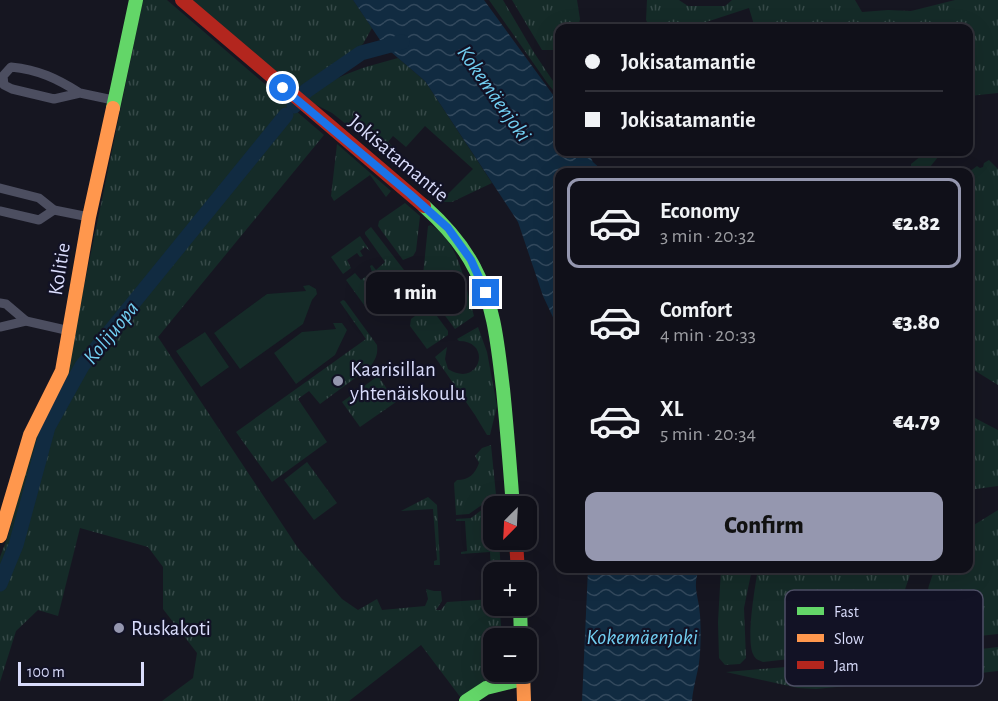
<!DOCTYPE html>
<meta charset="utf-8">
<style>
:root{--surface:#101019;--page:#191922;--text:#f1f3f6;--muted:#9c9da2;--line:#303038;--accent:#9597af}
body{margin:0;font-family:"Alegreya Sans",sans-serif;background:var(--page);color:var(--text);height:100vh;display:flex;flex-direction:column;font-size:22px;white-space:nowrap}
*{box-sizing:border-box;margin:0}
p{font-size:20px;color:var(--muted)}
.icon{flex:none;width:33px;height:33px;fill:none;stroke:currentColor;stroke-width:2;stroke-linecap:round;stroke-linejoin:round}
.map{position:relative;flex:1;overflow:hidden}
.panel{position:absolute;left:555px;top:168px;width:418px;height:405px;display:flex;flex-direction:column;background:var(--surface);border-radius:12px;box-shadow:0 6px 24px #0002,0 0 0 2px var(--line)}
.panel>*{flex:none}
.guide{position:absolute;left:555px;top:24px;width:418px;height:132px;border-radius:12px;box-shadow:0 6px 24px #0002,0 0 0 2px var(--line);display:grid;align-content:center;height:132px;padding:0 30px;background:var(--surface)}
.needle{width:39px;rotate:204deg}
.buttons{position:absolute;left:483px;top:496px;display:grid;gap:12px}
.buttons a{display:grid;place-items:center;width:54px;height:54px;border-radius:12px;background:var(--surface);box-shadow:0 6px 24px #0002,0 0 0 2px var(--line);font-size:30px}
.scale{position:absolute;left:18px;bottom:15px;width:126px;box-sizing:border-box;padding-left:6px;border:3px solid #d9dcfb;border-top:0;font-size:16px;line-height:21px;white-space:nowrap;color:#d9dcfb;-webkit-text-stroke:4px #121225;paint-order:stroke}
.end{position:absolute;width:27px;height:27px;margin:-14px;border:8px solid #1a73e8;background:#fff;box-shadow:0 0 0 3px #fff}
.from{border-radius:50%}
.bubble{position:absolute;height:42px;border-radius:12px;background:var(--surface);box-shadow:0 6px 24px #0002,0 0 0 2px var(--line);font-size:20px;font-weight:800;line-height:42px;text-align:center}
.guide b{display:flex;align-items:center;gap:21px;height:57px;font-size:22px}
.guide b+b{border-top:2px solid var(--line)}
.guide i{width:15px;height:15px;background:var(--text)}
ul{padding:10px 0 0;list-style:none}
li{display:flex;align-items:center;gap:18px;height:90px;margin:0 12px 9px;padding:0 18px;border:3px solid transparent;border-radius:12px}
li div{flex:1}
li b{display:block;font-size:22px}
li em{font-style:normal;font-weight:800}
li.current{border-color:var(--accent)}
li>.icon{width:54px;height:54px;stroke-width:1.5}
.button{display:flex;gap:12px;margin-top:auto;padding:12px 30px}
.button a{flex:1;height:69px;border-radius:12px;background:var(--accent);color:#111;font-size:24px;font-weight:800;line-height:69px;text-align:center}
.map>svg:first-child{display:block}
.grass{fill:url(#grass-tufts)}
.garden{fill:#152b28}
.water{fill:url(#water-waves)}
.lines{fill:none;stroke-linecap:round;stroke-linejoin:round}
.river{stroke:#112b41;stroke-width:15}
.street{stroke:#4c4e60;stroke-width:9}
.fast{stroke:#63d668;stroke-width:14}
.slow{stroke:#ff974d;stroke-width:14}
.jam{stroke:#b3261e;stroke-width:14}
.route{stroke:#1a73e8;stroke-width:8}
.poi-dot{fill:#9597af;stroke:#121225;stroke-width:2}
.labels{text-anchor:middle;stroke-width:4.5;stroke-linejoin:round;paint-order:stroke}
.street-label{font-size:21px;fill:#d9dcfb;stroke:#121225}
.poi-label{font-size:21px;fill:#d9dcfb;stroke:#121225;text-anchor:start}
.water-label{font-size:22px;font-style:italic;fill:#71cef1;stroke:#121225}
.key{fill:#121225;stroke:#4e4f65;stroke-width:1.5}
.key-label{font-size:16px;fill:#d9dcfb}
</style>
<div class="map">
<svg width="998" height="701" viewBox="0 0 998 701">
<defs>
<pattern id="grass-tufts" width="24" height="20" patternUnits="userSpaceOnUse" patternTransform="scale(1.5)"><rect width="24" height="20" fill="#152b28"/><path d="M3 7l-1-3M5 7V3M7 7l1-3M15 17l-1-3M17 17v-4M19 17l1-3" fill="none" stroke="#364948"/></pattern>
<pattern id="water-waves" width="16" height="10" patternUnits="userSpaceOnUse" patternTransform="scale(1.5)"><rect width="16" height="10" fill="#112b41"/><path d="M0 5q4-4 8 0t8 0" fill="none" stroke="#33495d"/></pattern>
</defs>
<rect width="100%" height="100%" fill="#161621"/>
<!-- grass -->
<g class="grass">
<polygon points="143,0 167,0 324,135 158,337 298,548 342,599 358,610 377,599 382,610 425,606 428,599 426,589 434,591 441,591 442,601 436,610 441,610 447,602 493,599 494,606 505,606 505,611 500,612 502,639 494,639 494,672 504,672 504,677 473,688 461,698 421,645 349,701 162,701 193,678 197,653 163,609 163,567 148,547 80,528 58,616 38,610 16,631 0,682 0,557 8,536 35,436 67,369"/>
<polygon points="191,0 353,0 372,28 363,44 295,90"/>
<polygon points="489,0 503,0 533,51 559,90 559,97 548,84"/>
<polygon points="512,0 577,0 580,19 578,28 560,28 559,47 553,50 542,50"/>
<polygon points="647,0 679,0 688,6 725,6 732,0 855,0 862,12 888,10 911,11 955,0 998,0 998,93 969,96 969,28 755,28 749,8 688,28 650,28 646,20"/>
<path d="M398,58L425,81L492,183L452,202H445L438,199L405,171L407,168L441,197L443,194L446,196L473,169L425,126L406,147L393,136L388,142L392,146L387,152L401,164L398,165L332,113L305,99C332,76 364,67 398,58Z"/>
<polygon points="337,144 391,191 386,197 370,175 334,201 331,196"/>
<polygon points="926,152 942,152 926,172 895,172 904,168 907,170 911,168 911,164"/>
<polygon points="989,160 998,169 998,385 969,367 969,172 977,166 980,168 983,167 984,163"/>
<polygon points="405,203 420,216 416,251 413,256 403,260 378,226 379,221"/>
<path d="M431,225C460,243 465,285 474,316L455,329L422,285L428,226Z"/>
<polygon points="371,227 404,270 386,305 382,308 367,309 346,280 355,273 361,280 372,272 370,266 372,265 376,270 385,262 365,234 365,232"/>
<polygon points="360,236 370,251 365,247 360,251 363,256 360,257 357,253 347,260 351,268 343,274 331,257"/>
<path d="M409,277L421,293V302C412,310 405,318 393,311Z"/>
<path d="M343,300L345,301L377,345C378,354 376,359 370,367L320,404L309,391L298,399L327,442L272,482L236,432L366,339L340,302Z"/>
<polygon points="431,308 448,331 448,335 427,349 410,326 411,319 423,310"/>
<path d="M478,327L487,352L497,406L490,435H487L475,415L435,357L447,347L445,359L448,369C480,389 493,341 459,341L457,339Z"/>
<polygon points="378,376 396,402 360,427 342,402"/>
<polygon points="969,415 998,430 998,486 969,490"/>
<path d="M491,445L496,495L469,514L456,515L454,483L457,480C469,480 475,474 479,463L475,456L482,448Z"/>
<polygon points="307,462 337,503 314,520 284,480"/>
<polygon points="428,497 437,505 440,565 434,565 434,561 437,560 433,509 401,511"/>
<polygon points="496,499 497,507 494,507 494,540 499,540 501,573 494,573 493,592 484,593 484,591 492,590 490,552 461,554 461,552 467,551 465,521 456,521 456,519 471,518"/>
<path d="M998,510V634L933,641L923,636C922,614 926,589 935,569L969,568V528Z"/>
<polygon points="721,569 752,569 744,608 746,658 740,664 725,665 719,658 718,622"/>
<path d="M758,569V568L912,569L900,604L890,645L886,648L763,662C758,660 755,659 753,654C746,638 755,587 758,569Z"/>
<polygon points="998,647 998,671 929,679 926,659 929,655"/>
<polygon points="915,656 918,679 816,689 798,688 726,672"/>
</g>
<!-- garden -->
<g class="garden">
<polygon points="309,285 316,289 317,294 312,300 303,324 240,369 214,333 267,294 306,291 303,286"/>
<polygon points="333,323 342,323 347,330 335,355 296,384 274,353 302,332 336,329"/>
<polygon points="205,332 229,367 201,387 176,351"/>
</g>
<!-- water -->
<g class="water">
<polygon points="353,0 484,0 559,103 560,152 588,152 593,162 604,172 560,172 559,330 543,296 518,222 425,81 384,46"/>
<path d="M588,569H699C692,588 699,596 700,615C701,630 701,648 699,663C697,676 693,688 692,701H582Z"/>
</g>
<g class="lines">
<!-- river -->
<g class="river">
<polyline points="294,106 306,91 361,53 402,42"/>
<polyline points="0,584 16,545 48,427 82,366 286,115"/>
</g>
<!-- street -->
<g class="street">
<path d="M80,93C56,78 39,70 11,67L3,76L4,85L12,89L54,99L80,93L113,100"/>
<polyline points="0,188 39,198 54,210 89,217"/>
<polyline points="0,211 39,220 54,210"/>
<polyline points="0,303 6,304 26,321"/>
<polyline points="0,327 26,321 70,331"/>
</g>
<!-- fast -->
<g class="fast">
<polyline points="113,108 136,0"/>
<path d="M424,206C444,224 463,245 475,269C495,306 498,349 503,389C507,428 510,468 513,507"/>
<polyline points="520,606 521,639"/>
<polyline points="466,701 486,688 523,679"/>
</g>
<!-- slow -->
<g class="slow">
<polyline points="0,536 30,435 62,371 89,217 113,108"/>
<polyline points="523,672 524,701"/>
</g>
<!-- jam -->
<g class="jam">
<polyline points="182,0 424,206"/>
<polyline points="516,540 518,573"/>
</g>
</g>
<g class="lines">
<!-- route -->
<polyline class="route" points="283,88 410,194 448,228 471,260 486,293"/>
</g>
<!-- markers -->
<g class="poi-dot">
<circle cx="338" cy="381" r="6"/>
<circle cx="119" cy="628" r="6"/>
</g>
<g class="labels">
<!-- street labels -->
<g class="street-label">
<text transform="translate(399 158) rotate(40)" y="7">Jokisatamantie</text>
<text transform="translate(59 269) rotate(-81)" y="7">Kolitie</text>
</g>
<!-- poi labels -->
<g class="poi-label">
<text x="350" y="376">Kaarisillan<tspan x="350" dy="24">yhtenäiskoulu</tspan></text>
<text x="131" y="635">Ruskakoti</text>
</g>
<!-- water labels -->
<g class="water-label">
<text transform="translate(495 93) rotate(55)" y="8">Kokemäenjoki</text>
<text transform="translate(110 332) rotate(-51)" y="8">Kolijuopa</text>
<text x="642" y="644">Kokemäenjoki</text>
</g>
</g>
<!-- legend -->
<rect x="785" y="590" width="198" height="96" rx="9" class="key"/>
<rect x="797" y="607" width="27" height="8" fill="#63d668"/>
<rect x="797" y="634" width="27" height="8" fill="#ff974d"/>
<rect x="797" y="661" width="27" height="8" fill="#b3261e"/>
<g class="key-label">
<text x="834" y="617">Fast</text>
<text x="834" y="644">Slow</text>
<text x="834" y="671">Jam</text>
</g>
</svg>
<div class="buttons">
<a><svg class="needle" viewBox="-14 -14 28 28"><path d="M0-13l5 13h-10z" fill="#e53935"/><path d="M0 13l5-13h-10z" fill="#9c9da2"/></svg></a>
<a>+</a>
<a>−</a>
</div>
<div class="scale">100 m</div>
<i class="end from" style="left:283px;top:88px"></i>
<i class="end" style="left:486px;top:293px"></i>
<div class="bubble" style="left:366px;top:272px;width:99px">1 min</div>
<div class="guide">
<b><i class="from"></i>Jokisatamantie</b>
<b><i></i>Jokisatamantie</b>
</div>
<section class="panel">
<ul>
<li class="current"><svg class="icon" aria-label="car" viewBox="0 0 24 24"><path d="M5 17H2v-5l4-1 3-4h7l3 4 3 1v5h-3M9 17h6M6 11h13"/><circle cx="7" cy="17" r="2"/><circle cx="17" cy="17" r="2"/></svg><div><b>Economy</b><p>3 min · 20:32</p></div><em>€2.82</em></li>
<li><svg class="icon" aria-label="car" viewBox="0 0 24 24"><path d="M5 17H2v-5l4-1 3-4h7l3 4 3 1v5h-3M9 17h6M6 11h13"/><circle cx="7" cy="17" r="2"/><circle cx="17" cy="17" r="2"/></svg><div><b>Comfort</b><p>4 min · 20:33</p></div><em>€3.80</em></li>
<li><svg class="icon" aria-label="car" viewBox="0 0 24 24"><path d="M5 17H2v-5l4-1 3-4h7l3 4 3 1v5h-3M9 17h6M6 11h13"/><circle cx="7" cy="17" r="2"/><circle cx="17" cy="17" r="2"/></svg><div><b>XL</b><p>5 min · 20:34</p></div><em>€4.79</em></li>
</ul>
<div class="button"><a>Confirm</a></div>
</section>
</div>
